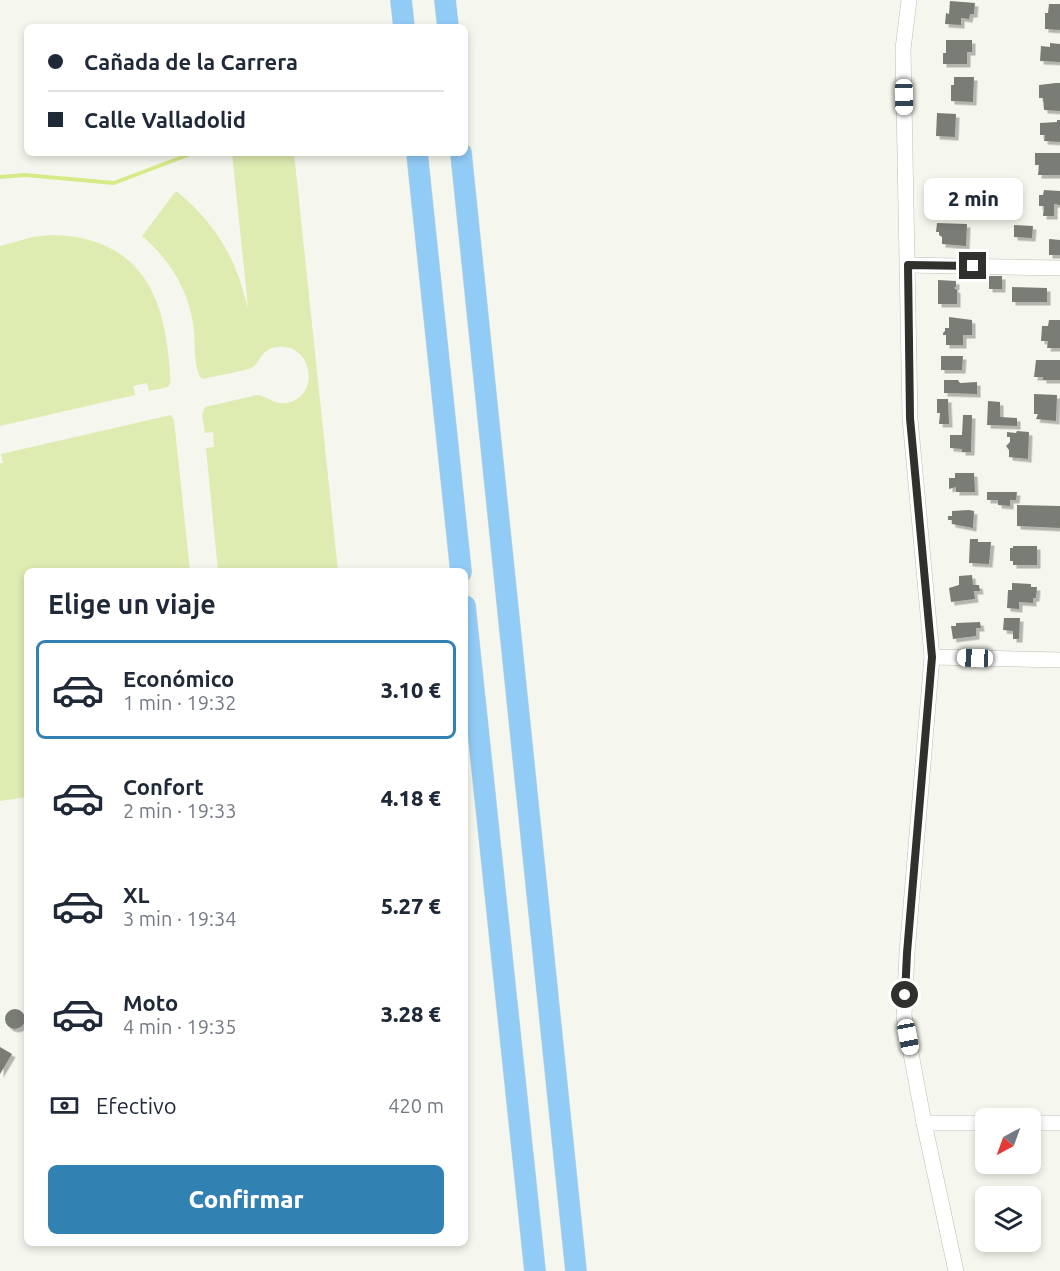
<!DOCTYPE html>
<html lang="es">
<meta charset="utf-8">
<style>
:root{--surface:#fff;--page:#f6f6f7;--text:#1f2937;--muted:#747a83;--line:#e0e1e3;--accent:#3281b3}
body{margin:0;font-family:Ubuntu,sans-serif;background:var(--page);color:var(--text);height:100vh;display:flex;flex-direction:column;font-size:22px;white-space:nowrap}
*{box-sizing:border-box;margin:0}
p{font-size:20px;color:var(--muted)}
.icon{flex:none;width:33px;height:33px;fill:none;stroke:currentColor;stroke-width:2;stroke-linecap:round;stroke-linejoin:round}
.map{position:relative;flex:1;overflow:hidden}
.sheet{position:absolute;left:24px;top:568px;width:444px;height:678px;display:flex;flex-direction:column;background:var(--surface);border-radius:9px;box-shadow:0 3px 9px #0003}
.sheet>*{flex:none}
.banner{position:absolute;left:24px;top:24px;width:444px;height:132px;border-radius:9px;box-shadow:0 3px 9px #0003;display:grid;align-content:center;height:132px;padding:0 24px;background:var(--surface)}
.needle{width:39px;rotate:221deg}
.fabs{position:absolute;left:975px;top:1108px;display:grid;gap:12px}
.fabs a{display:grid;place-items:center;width:66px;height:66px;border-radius:9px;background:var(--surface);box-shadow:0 3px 9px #0003;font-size:30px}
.end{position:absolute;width:27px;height:27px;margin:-14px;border:8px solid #30312d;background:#fff;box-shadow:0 0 0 3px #fff}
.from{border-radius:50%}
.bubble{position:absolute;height:42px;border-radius:9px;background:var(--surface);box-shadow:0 3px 9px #0003;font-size:20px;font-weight:800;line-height:42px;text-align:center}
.car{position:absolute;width:18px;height:36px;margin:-18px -9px;border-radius:8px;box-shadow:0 0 4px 2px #0007;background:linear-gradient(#fff 24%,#345 0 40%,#fff 0 76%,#345 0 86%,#fff 0)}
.banner b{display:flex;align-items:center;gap:21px;height:57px;font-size:22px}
.banner b+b{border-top:2px solid var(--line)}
.banner i{width:15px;height:15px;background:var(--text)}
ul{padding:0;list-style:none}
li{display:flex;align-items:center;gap:18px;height:99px;margin:0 12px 9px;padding:0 12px;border:3px solid transparent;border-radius:9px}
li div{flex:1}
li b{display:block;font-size:22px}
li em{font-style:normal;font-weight:800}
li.on{border-color:var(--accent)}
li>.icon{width:54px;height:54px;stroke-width:1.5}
h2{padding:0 24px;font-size:27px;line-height:72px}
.pay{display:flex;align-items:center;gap:15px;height:66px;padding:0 24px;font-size:22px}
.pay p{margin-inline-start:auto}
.cta{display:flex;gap:12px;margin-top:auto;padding:12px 24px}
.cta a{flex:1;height:69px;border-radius:9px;background:var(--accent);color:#fff;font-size:24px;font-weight:800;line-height:69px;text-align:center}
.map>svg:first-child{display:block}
.green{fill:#deebb1}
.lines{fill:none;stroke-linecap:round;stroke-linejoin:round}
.stream{stroke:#d6eb88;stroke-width:4}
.building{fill:#7a7d74;filter:url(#shadow)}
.minor-casing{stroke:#bcbeb5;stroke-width:16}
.highway-casing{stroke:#d1d2d1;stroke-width:22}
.minor{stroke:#fff;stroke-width:15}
.highway{stroke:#91ccf7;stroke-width:21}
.route{stroke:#30312d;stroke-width:8}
</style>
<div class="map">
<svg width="1060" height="1271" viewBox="0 0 1060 1271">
<defs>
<filter id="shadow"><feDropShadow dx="3.5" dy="3.5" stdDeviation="0" flood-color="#0004"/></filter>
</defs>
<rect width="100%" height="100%" fill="#f5f7ee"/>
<!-- green -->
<g class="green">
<path d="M232,153H294L338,571H218L206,448L214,447L213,432L205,433L202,415L205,407L257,395C268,396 274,405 287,403C322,396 312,342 277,347C261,349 262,360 253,367C247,371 213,376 204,379L200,377C194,364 195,345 194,331C190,292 171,261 142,236L176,191C204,213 226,242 238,275C242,285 244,297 248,307Z"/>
<path d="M50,235C127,236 160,279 168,352C169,363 171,373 170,384L168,387L149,391L147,383L133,386L135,395L0,426V246L33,237Z"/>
<polygon points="171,415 174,420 190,571 27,572 27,797 0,801 0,463 3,463 1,454"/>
</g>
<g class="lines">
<!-- stream -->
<polyline class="stream" points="0,177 25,175 114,183 193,153"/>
</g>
<!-- building -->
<g class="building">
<polygon points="950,1 975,3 974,14 970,14 969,19 961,18 961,25 945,24 946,13 949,14"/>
<polygon points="1049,4 1060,4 1060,30 1045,29 1045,13 1048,13"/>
<polygon points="946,40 972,40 972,52 967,52 967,64 943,64 943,53 946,53"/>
<polygon points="1050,43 1060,44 1060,62 1040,61 1041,46 1050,47"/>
<polygon points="954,77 974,77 973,102 951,101 951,85 954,85"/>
<polygon points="1056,83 1060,83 1060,111 1044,110 1043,98 1039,98 1039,85"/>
<polygon points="937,113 956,114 955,137 936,136"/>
<polygon points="1057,120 1060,120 1060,142 1044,141 1045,135 1040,135 1040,123 1057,122"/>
<polygon points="1035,153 1060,153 1060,175 1038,175 1039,165 1035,165"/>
<polygon points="944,190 967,191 966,210 943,210"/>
<polygon points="1044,190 1060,191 1060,205 1054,204 1054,216 1043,216 1044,206 1039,206 1039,195 1043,195"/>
<polygon points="937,223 967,224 966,246 942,244 942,237 939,235 939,232 936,232"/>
<polygon points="1014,225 1033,226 1032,238 1014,237"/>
<polygon points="1049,239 1060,240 1060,255 1049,255"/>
<rect x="989" y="276" width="13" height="13"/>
<polygon points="938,280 956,281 956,286 954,288 957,290 957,304 938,304"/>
<polygon points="1012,287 1047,288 1047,302 1012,302"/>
<polygon points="949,317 972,320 972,335 963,335 963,345 946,345 946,335 943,335 943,333 945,331 945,328 949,328"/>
<polygon points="1049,320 1060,320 1060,348 1047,348 1048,341 1041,341 1042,326 1048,326"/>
<polygon points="941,356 963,356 962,370 941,370"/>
<polygon points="1036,360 1060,360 1060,380 1043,380 1043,377 1034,377"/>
<polygon points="944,380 958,380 960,383 977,382 977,394 944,393"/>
<polygon points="1034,394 1057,395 1056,421 1036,419 1038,414 1034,414"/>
<polygon points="937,399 948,399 949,424 939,424 940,413 937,413"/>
<polygon points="988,401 1000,402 1000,417 1017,418 1017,426 987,425"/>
<polygon points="963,415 972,415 971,452 962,452 962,449 950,448 950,435 962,435"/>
<polygon points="1017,431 1029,432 1028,459 1009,457 1009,450 1006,446 1010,442 1010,437 1007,437 1007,432 1016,433"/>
<polygon points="955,473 974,473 975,492 956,492 956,487 949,489 949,478 955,478"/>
<polygon points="987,492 1017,492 1016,500 1010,500 1010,506 998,505 998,500 987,500"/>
<polygon points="1017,505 1060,506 1060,528 1017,526"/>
<polygon points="969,510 974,511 973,528 952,524 952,520 948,520 948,516 952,516 952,511"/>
<polygon points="970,539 978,539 978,542 991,542 989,564 969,563"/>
<polygon points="1013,546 1037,546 1037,565 1013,565 1013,561 1010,561 1010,548 1013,548"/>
<polygon points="972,575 973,585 979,585 980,591 974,591 975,599 951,602 949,588 959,585 959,576"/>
<polygon points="1012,583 1031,584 1031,587 1037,587 1036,598 1033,598 1033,603 1019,602 1019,609 1007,608 1008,590 1012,590"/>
<polygon points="1004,618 1020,618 1019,639 1013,639 1013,631 1003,630"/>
<polygon points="980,622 981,628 976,628 976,636 953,639 951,626 956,626 956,623"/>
<circle cx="15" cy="1019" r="10"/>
<polygon points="0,1047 12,1054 0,1074"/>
</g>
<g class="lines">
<defs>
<g id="minor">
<polyline points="909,0 903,49 910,418 932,657 907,953 904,1016 924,1123 956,1271"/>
<polyline points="908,265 1060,268"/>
<polyline points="932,657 1060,660"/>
<polyline points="924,1123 986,1123"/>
<polyline points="1030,1123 1060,1123"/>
</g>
<g id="highway">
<polyline points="401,0 404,27"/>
<polyline points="445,0 448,27"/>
<polyline points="417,153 461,572"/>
<polyline points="461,153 576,1271"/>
<polyline points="465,606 535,1271"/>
</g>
</defs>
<!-- minor casing -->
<use href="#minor" class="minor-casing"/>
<!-- highway casing -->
<use href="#highway" class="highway-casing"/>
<!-- minor -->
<use href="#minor" class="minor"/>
<!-- highway -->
<use href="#highway" class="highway"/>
</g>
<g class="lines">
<!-- route -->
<polyline class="route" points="905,995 907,953 932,657 910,418 908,265 973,266"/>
</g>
</svg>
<div class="fabs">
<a><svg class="needle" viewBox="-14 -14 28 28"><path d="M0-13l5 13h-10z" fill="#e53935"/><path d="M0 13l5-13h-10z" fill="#747a83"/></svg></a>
<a><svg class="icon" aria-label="layers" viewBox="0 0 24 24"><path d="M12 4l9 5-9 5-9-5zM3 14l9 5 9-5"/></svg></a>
</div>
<i class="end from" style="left:905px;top:995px"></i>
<i class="end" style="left:973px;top:266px"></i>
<div class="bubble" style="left:924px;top:178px;width:99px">2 min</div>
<i class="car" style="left:904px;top:97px;rotate:179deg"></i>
<i class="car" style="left:975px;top:658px;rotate:272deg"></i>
<i class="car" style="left:908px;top:1037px;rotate:169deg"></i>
<div class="banner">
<b><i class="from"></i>Cañada de la Carrera</b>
<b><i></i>Calle Valladolid</b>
</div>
<section class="sheet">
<h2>Elige un viaje</h2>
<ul>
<li class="on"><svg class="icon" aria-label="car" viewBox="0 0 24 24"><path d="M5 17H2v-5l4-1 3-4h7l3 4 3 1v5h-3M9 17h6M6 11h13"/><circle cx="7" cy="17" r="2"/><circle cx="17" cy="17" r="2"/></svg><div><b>Económico</b><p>1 min · 19:32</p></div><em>3.10 €</em></li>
<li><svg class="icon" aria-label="car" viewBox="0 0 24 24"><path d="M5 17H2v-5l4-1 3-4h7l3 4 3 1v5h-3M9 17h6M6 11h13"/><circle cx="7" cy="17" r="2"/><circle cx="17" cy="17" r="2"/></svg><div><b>Confort</b><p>2 min · 19:33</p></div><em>4.18 €</em></li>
<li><svg class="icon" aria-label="car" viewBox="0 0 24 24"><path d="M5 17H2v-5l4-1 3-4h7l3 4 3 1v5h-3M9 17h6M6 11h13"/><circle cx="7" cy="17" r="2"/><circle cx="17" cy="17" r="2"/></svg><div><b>XL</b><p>3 min · 19:34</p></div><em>5.27 €</em></li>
<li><svg class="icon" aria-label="car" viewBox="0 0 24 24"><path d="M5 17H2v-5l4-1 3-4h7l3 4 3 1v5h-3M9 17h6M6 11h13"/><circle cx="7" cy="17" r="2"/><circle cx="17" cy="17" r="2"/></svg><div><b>Moto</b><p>4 min · 19:35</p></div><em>3.28 €</em></li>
</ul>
<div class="pay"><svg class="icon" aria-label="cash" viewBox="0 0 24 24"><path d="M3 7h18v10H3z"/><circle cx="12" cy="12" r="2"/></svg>Efectivo<p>420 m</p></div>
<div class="cta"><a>Confirmar</a></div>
</section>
</div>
